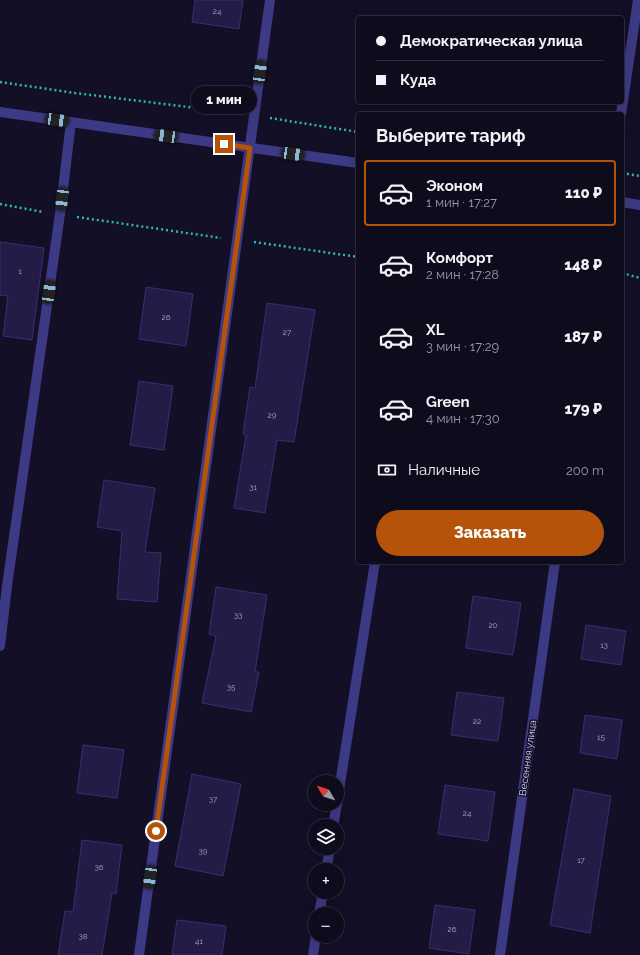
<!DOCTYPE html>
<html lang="ru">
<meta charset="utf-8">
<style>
:root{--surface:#0e0b1c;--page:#1c1929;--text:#f1f3f6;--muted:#9b9ba3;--line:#2e2b3b;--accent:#b45309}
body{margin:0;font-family:Raleway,sans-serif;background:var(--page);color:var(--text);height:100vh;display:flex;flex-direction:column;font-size:15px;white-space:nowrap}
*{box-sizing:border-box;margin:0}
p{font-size:13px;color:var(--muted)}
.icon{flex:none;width:22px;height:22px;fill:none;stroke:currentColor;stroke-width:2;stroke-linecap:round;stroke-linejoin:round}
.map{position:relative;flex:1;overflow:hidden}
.panel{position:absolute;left:356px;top:112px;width:268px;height:452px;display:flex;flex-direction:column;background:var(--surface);border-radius:4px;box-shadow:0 4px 16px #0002,0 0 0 1px var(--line)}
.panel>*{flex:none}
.hud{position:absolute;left:356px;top:16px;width:268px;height:88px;border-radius:4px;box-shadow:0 4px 16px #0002,0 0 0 1px var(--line);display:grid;align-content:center;height:88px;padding:0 20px;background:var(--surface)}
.needle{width:26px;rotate:309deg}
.tools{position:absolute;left:308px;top:775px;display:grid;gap:8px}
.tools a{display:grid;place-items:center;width:36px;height:36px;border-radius:50%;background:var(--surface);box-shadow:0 4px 16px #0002,0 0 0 1px var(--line);font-size:20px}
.end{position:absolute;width:18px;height:18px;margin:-9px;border:5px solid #b45309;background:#fff;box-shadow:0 0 0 2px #fff}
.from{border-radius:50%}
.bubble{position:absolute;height:28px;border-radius:14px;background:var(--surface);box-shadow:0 4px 16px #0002,0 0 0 1px var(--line);font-size:13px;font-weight:800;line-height:28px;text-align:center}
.car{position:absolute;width:12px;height:24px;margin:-12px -6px;border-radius:5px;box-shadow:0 0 3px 1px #0007;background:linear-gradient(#222 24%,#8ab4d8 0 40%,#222 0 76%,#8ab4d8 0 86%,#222 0)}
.hud b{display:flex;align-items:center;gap:14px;height:38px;font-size:15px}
.hud b+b{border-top:1px solid var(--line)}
.hud i{width:10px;height:10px;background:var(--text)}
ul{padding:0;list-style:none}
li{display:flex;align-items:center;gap:12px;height:66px;margin:0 8px 6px;padding:0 12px;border:2px solid transparent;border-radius:4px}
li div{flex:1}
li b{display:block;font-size:15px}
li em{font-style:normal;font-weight:800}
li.active{border-color:var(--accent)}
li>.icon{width:36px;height:36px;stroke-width:1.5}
h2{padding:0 20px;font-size:18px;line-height:48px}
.pay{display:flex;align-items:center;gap:10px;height:44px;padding:0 20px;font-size:15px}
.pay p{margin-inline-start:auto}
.action{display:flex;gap:8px;margin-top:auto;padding:8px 20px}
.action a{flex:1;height:46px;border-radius:24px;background:var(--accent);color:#fff;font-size:16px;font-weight:800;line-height:46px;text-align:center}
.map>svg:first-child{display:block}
.building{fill:#241b47;stroke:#3b2d73}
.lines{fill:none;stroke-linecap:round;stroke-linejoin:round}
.path{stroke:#2fb8b0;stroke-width:2.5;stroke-dasharray:2 3;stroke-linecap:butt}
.service{stroke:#3d3a85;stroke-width:10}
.minor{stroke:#3d3a85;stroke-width:10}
.tertiary{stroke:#3d3a85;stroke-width:10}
.route{stroke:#b45309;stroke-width:5}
.labels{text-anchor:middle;stroke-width:3;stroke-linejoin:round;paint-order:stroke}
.number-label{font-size:8px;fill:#aca6d1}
.street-label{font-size:10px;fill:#d9d4ff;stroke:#130f26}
</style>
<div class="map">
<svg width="640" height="955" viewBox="0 0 640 955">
<rect width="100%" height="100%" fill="#130f26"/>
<!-- building -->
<g class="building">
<polygon points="195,0 243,0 239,29 192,22"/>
<polygon points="0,242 44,248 32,340 3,336 8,296 0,295"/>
<polygon points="146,287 193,294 186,346 139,339"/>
<polygon points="267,303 315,310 294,442 277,440 265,513 234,508 246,435 243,434 250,387 255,388"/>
<polygon points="139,381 173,386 164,450 130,445"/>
<polygon points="104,480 155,488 145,552 161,553 157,602 117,599 122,531 97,527"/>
<polygon points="216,587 267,595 255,672 259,672 251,712 202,703 216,636 209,634"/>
<polygon points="473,596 521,603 513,655 466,648"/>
<polygon points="586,625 626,631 621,665 581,659"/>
<polygon points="457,692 504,698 498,741 451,735"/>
<polygon points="585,715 622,720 617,759 580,753"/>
<polygon points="83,745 124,750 117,798 77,793"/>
<polygon points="192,774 241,784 223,876 175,866"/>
<polygon points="445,785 495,792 488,841 438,834"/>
<polygon points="574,789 611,796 590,933 550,925"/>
<polygon points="82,840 122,845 116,894 112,893 102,955 58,955 65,911 73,912"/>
<polygon points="435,905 475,910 469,954 429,948"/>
<polygon points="177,920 226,926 222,955 172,955"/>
</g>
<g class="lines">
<!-- path -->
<g class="path">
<polyline points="0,82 75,93 237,113"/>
<polyline points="270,118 358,132"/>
<polyline points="622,173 640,176"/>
<polyline points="0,204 43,212"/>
<polyline points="77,217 221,238"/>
<polyline points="254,242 358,257"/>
<polyline points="622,273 640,278"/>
</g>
<!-- service -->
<g class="service">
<polyline points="0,646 7,586 60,214 71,122"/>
<polyline points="337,803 375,562"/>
<polyline points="333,826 337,804"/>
<polyline points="326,870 330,848"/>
<polyline points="319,914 323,892"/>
<polyline points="313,955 316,936"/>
</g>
<!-- minor -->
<g class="minor">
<polyline points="621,114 638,0"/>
<polyline points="139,955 270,0"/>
<polyline points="500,955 555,562"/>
</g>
<!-- tertiary -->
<g class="tertiary">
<polyline points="0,112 358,163"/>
<polyline points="622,202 640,205"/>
</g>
</g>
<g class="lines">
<!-- route -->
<polyline class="route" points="156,831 250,148 224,144"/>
</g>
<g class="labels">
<!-- number labels -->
<g class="number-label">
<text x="217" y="14">24</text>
<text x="20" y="274">1</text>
<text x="166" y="320">26</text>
<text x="287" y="335">27</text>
<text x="272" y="418">29</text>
<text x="253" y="490">31</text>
<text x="238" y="618">33</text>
<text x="493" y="628">20</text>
<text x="604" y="648">13</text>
<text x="231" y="690">35</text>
<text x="477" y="724">22</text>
<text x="601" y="740">15</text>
<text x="213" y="802">37</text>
<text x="467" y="816">24</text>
<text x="203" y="854">39</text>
<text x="581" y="863">17</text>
<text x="99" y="870">36</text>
<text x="452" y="932">26</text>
<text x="83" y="939">38</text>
<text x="199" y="944">41</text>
</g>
<!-- street labels -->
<g class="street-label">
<text transform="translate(527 758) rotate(-82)" y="4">Весенняя улица</text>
</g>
</g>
</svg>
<div class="tools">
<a><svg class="needle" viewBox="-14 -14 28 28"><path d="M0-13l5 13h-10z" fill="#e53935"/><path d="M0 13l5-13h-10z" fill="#9b9ba3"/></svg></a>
<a><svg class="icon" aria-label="layers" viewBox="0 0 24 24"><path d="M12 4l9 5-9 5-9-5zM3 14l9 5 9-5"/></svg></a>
<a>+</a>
<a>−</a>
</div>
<i class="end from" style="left:156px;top:831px"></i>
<i class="end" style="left:224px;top:144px"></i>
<div class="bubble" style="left:191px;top:86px;width:66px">1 мин</div>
<i class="car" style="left:260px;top:72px;rotate:8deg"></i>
<i class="car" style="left:57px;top:120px;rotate:98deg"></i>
<i class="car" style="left:166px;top:136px;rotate:278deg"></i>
<i class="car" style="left:293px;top:154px;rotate:98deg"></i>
<i class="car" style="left:62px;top:199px;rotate:187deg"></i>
<i class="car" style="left:49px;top:292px;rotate:8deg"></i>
<i class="car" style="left:150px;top:877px;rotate:188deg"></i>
<div class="hud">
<b><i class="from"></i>Демократическая улица</b>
<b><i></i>Куда</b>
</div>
<section class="panel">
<h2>Выберите тариф</h2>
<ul>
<li class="active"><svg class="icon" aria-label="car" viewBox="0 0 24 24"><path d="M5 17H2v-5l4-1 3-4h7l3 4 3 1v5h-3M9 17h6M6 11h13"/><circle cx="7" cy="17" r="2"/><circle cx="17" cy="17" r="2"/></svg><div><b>Эконом</b><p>1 мин · 17:27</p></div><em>110 ₽</em></li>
<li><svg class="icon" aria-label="car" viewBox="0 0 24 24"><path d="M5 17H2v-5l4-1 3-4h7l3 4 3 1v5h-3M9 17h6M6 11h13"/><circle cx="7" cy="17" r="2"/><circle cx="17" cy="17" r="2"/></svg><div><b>Комфорт</b><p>2 мин · 17:28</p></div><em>148 ₽</em></li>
<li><svg class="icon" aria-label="car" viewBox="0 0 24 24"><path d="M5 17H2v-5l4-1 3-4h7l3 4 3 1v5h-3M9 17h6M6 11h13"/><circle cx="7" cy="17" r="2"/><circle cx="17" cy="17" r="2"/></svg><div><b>XL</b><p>3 мин · 17:29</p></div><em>187 ₽</em></li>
<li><svg class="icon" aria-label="car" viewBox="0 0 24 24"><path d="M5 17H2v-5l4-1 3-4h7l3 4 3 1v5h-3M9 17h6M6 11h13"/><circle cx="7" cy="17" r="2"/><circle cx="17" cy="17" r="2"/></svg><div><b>Green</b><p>4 мин · 17:30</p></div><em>179 ₽</em></li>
</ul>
<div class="pay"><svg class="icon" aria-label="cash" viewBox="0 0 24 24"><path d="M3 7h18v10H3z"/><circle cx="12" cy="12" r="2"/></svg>Наличные<p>200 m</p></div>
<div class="action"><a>Заказать</a></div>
</section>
</div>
